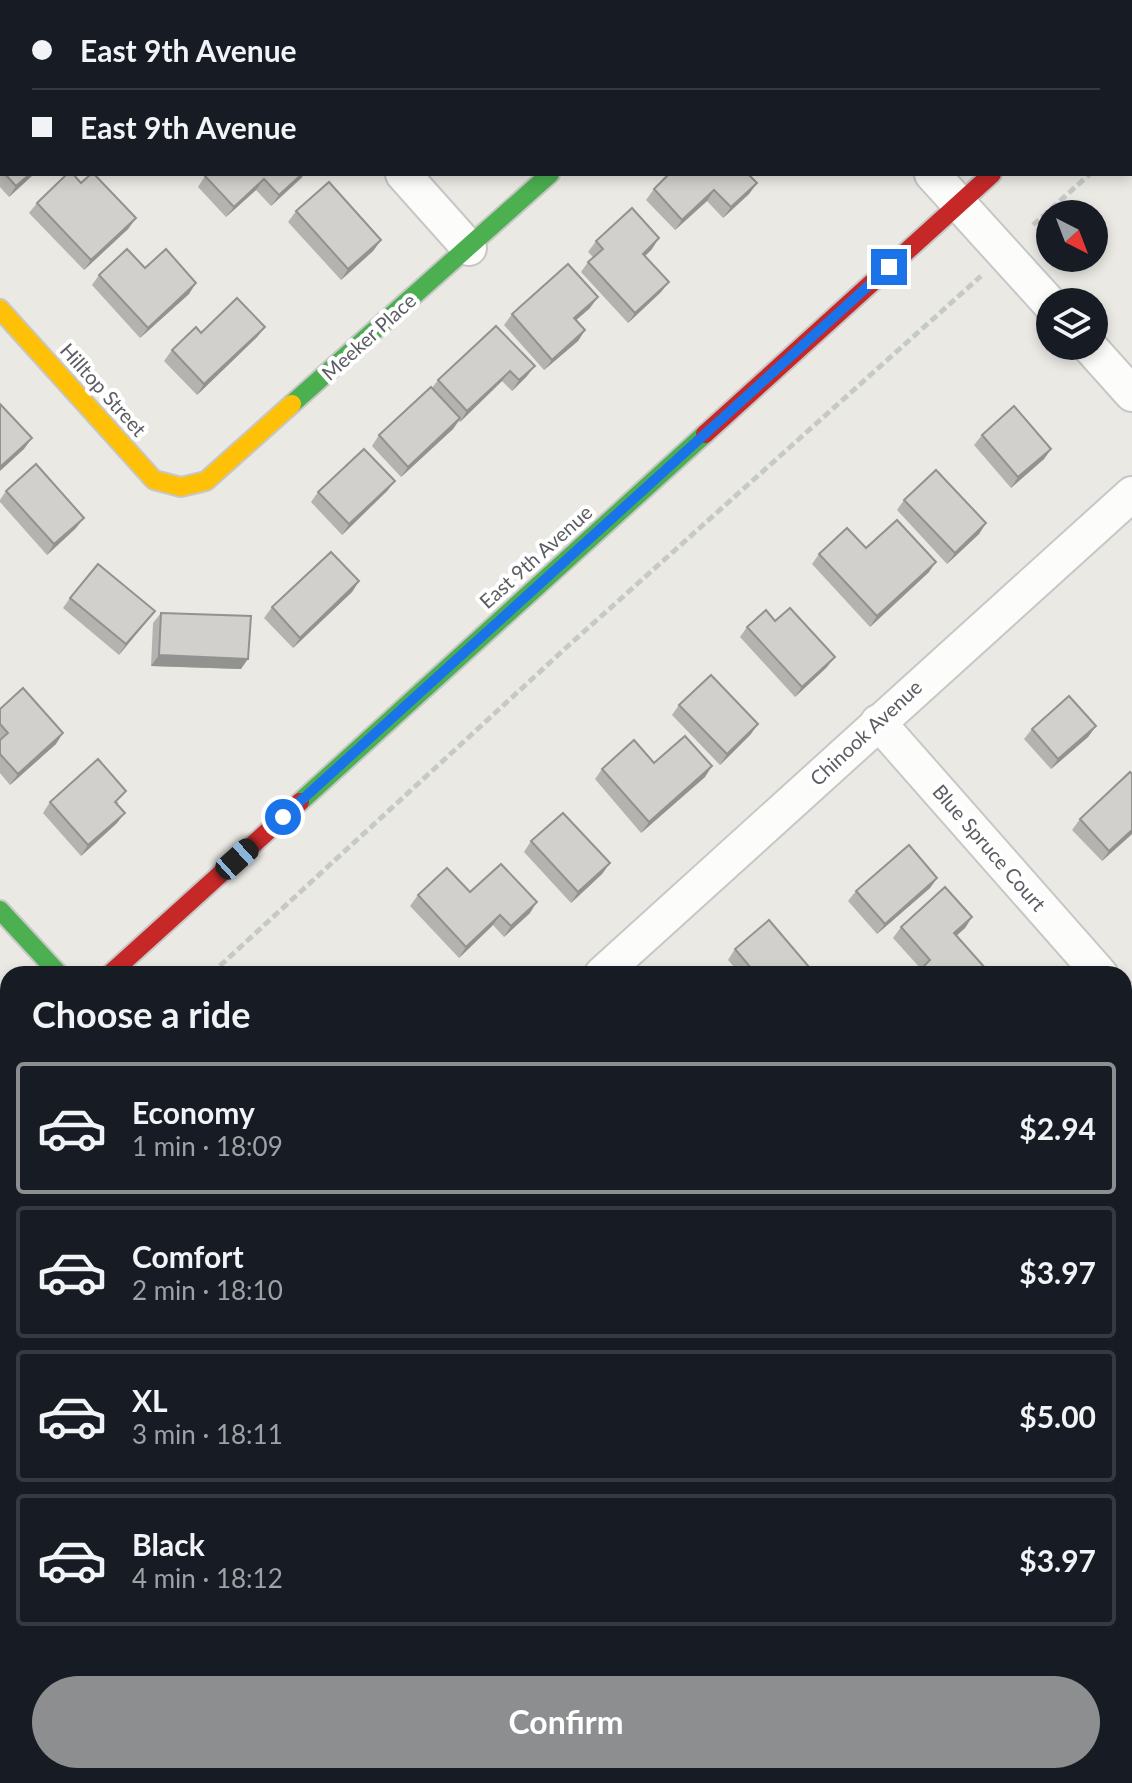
<!DOCTYPE html>
<meta charset="utf-8">
<style>
:root{--surface:#171b24;--page:#242831;--text:#f1f3f6;--muted:#9ea1a6;--line:#363941;--accent:#8d8e90}
body{margin:0;font-family:Lato,sans-serif;background:var(--page);color:var(--text);height:100vh;display:flex;flex-direction:column;font-size:30px;white-space:nowrap}
*{box-sizing:border-box;margin:0}
p{font-size:26px;color:var(--muted)}
.icon{flex:none;width:44px;height:44px;fill:none;stroke:currentColor;stroke-width:2;stroke-linecap:round;stroke-linejoin:round}
.map{position:relative;flex:1;overflow:hidden}
.sheet{position:absolute;left:0px;top:966px;width:1132px;height:818px;display:flex;flex-direction:column;background:var(--surface);border-radius:24px 24px 0 0;box-shadow:0 4px 12px #0003}
.sheet>*{flex:none}
.hud{position:absolute;left:0px;top:0px;width:1132px;height:176px;box-shadow:0 4px 12px #0003;display:grid;align-content:center;height:176px;padding:0 32px;background:var(--surface)}
.needle{width:52px;rotate:138deg}
.fabs{position:absolute;left:1036px;top:200px;display:grid;gap:16px}
.fabs a{display:grid;place-items:center;width:72px;height:72px;border-radius:50%;background:var(--surface);box-shadow:0 4px 12px #0003;font-size:40px}
.end{position:absolute;width:36px;height:36px;margin:-18px;border:10px solid #1a73e8;background:#fff;box-shadow:0 0 0 4px #fff}
.from{border-radius:50%}
.car{position:absolute;width:24px;height:48px;margin:-24px -12px;border-radius:10px;box-shadow:0 0 6px 2px #0007;background:linear-gradient(#222 24%,#8ab4d8 0 40%,#222 0 76%,#8ab4d8 0 86%,#222 0)}
.hud b{display:flex;align-items:center;gap:28px;height:76px;font-size:30px}
.hud b+b{border-top:2px solid var(--line)}
.hud i{width:20px;height:20px;background:var(--text)}
ul{padding:0;list-style:none}
li{display:flex;align-items:center;gap:24px;height:132px;margin:0 16px 12px;padding:0 16px;border:4px solid var(--line);border-radius:8px}
li div{flex:1}
li b{display:block;font-size:30px}
li em{font-style:normal;font-weight:700}
li.current{border-color:var(--accent)}
li>.icon{width:72px;height:72px;stroke-width:1.5}
h2{padding:0 32px;font-size:36px;line-height:96px}
.button{display:flex;gap:16px;margin-top:auto;padding:16px 32px}
.button a{flex:1;height:92px;border-radius:48px;background:var(--accent);color:#fff;font-size:32px;font-weight:700;line-height:92px;text-align:center}
.map>svg:first-child{display:block}
.park{fill:url(#park-crowns)}
.lines{fill:none;stroke-linecap:round;stroke-linejoin:round}
.canal{stroke:#bcd7f1;stroke-width:34}
.lane-casing{stroke:#c7c7c7;stroke-width:22}
.street-casing{stroke:#c7c7c7;stroke-width:38}
.fast-casing{stroke:#c6c7c6;stroke-width:22}
.slow-casing{stroke:#c6c7c6;stroke-width:22}
.jam-casing{stroke:#c6c7c6;stroke-width:22}
.path{stroke:#c5cac7;stroke-width:5;stroke-dasharray:8 4;stroke-linecap:butt}
.lane{stroke:#fcfcfb;stroke-width:18}
.street{stroke:#fcfcfb;stroke-width:34}
.fast{stroke:#4caf50;stroke-width:18}
.slow{stroke:#ffc107;stroke-width:18}
.jam{stroke:#c62828;stroke-width:18}
.wall{fill:#b4b3b0}
.shaded-wall{fill:#929290}
.building{fill:#d1d0cd;stroke:#929290;stroke-width:2}
.route{stroke:#1a73e8;stroke-width:10}
.labels{text-anchor:middle;stroke-width:8;stroke-linejoin:round;paint-order:stroke}
.street-label{font-size:20px;fill:#5b5d62;stroke:#fff}
</style>
<div class="map">
<svg width="1132" height="1783" viewBox="0 0 1132 1783">
<defs>
<pattern id="park-crowns" width="20" height="18" patternUnits="userSpaceOnUse" patternTransform="scale(2)"><rect width="20" height="18" fill="#d3e5d2"/><path d="M2 6a3 3 0 1 1 6 0M12 15a3 3 0 1 1 6 0" fill="none" stroke="#aebdae"/></pattern>
</defs>
<rect width="100%" height="100%" fill="#eae9e4"/>
<!-- park -->
<g class="park">
<polygon points="1124,1155 1132,1157 1132,1254 1124,1251"/>
<polygon points="1132,1419 1132,1783 848,1783 842,1776 1124,1776 1124,1427"/>
</g>
<g class="lines">
<!-- canal -->
<g class="canal">
<polyline points="1124,1207 1132,1209"/>
<polyline points="0,1286 8,1285"/>
</g>
<defs>
<polyline id="lane" points="857,2 859,0"/>
<g id="street">
<polyline points="247,0 249,2"/>
<polyline points="772,0 774,2"/>
<polyline points="739,2 741,0"/>
<polyline points="403,174 469,248"/>
<polyline points="932,174 1050,304"/>
<polyline points="1089,346 1132,394"/>
<polyline points="878,722 1100,974"/>
<polyline points="602,974 1132,494"/>
<polyline points="1124,999 1132,1007"/>
<polyline points="673,1783 681,1776"/>
</g>
<g id="fast">
<polyline points="1130,49 1132,47"/>
<polyline points="292,404 550,174"/>
<polyline points="300,802 705,434"/>
<polyline points="0,910 59,974"/>
<polyline points="0,1076 8,1069"/>
<polyline points="780,1776 786,1783"/>
</g>
<polyline id="slow" points="0,309 154,480 181,487 206,481 292,404"/>
<g id="jam">
<polyline points="705,434 992,174"/>
<polyline points="110,974 300,802"/>
</g>
</defs>
<!-- lane casing -->
<use href="#lane" class="lane-casing"/>
<!-- street casing -->
<use href="#street" class="street-casing"/>
<!-- fast casing -->
<use href="#fast" class="fast-casing"/>
<!-- slow casing -->
<use href="#slow" class="slow-casing"/>
<!-- jam casing -->
<use href="#jam" class="jam-casing"/>
<!-- path -->
<g class="path">
<polyline points="1130,139 1132,137"/>
<polyline points="1033,225 1090,174"/>
<polyline points="211,974 569,645 981,276"/>
<polyline points="0,999 8,989"/>
<polyline points="0,1151 8,1142"/>
<polyline points="1124,1161 1132,1162"/>
<polyline points="0,1232 8,1227"/>
</g>
<!-- lane -->
<use href="#lane" class="lane"/>
<!-- street -->
<use href="#street" class="street"/>
<!-- fast -->
<use href="#fast" class="fast"/>
<!-- slow -->
<use href="#slow" class="slow"/>
<!-- jam -->
<use href="#jam" class="jam"/>
</g>
<!-- wall -->
<g class="wall">
<polygon points="365,0 381,0 379,2 367,2"/>
<polygon points="602,0 660,0 658,2 604,2"/>
<polygon points="0,102 2,103 2,174 34,174 9,197 0,187"/>
<polygon points="205,176 303,177 271,206 256,190 226,217 198,187"/>
<polygon points="81,183 136,218 128,229 84,270 29,213 37,203"/>
<polygon points="757,183 749,194 723,218 707,201 675,230 646,200 654,189"/>
<polygon points="296,211 381,240 373,251 341,280 288,222"/>
<polygon points="596,241 652,249 645,256 661,292 628,323 581,272 588,262 593,257 588,252"/>
<polygon points="145,268 189,294 140,338 92,285 99,275"/>
<polygon points="590,308 576,320 585,330 578,341 544,370 504,325 512,314"/>
<polygon points="496,326 527,376 512,391 502,381 460,422 459,421 453,429 401,477 372,446 379,435 432,388 438,380"/>
<polygon points="265,327 257,337 197,395 164,361 172,350 201,333"/>
<polygon points="982,435 1051,449 1044,459 1011,488 974,445"/>
<polygon points="395,481 387,491 342,535 311,502 318,492"/>
<polygon points="6,491 76,528 47,555 0,502 0,500"/>
<polygon points="904,500 986,523 979,534 947,564 897,510"/>
<polygon points="819,554 929,572 870,627 812,564"/>
<polygon points="359,581 352,592 293,648 264,618 272,607"/>
<polygon points="70,598 147,621 119,655 63,608"/>
<polygon points="161,613 241,669 151,666 153,623"/>
<polygon points="747,627 827,667 795,697 740,637"/>
<polygon points="679,705 751,734 720,765 672,715"/>
<polygon points="0,709 56,744 10,785 0,773"/>
<polygon points="1096,726 1088,737 1051,769 1024,739 1032,729"/>
<polygon points="654,763 705,777 641,833 595,779 602,769"/>
<polygon points="1132,774 1132,834 1102,861 1072,830 1080,819"/>
<polygon points="50,802 119,802 117,804 117,823 81,856 43,813"/>
<polygon points="531,841 610,863 602,874 571,903 524,852"/>
<polygon points="937,878 930,888 877,934 848,901 856,891"/>
<polygon points="470,892 530,913 504,937 493,925 459,958 410,906 418,895"/>
<polygon points="972,917 965,928 956,936 986,969 982,974 917,974 921,969 893,938 901,927"/>
<polygon points="735,949 815,974 740,974 728,960"/>
<polygon points="8,1455 8,1529 4,1506 0,1504 0,1466"/>
<polygon points="432,1776 502,1776 508,1783 429,1783 428,1781"/>
</g>
<!-- shaded-wall -->
<g class="shaded-wall">
<polygon points="30,174 34,174 9,197 16,186"/>
<polygon points="302,174 305,174 271,206 279,195"/>
<polygon points="264,179 256,190 226,217 234,207"/>
<polygon points="757,183 749,194 723,218 731,207"/>
<polygon points="714,190 707,201 675,230 682,220"/>
<polygon points="136,218 128,229 84,270 91,260"/>
<polygon points="659,238 652,249 636,265 643,254"/>
<polygon points="381,240 373,251 341,280 348,269"/>
<polygon points="669,282 661,292 628,323 635,313"/>
<polygon points="196,283 189,294 140,338 148,328"/>
<polygon points="598,297 590,308 567,328 574,318"/>
<polygon points="265,327 257,337 197,395 204,384"/>
<polygon points="585,330 578,341 544,370 552,360"/>
<polygon points="535,366 527,376 512,391 519,380"/>
<polygon points="510,371 502,381 460,422 467,411"/>
<polygon points="460,418 453,429 401,477 408,467"/>
<polygon points="32,438 24,449 0,471 0,467"/>
<polygon points="1051,449 1044,459 1011,488 1018,477"/>
<polygon points="395,481 387,491 342,535 349,524"/>
<polygon points="84,518 76,528 47,555 54,544"/>
<polygon points="986,523 979,534 947,564 955,553"/>
<polygon points="936,562 929,572 870,627 877,616"/>
<polygon points="359,581 352,592 293,648 300,638"/>
<polygon points="155,611 147,621 119,655 126,644"/>
<polygon points="159,655 248,659 241,669 151,666"/>
<polygon points="835,657 827,667 795,697 802,687"/>
<polygon points="758,724 751,734 720,765 727,754"/>
<polygon points="1096,726 1088,737 1051,769 1058,759"/>
<polygon points="63,733 56,744 10,785 18,774"/>
<polygon points="712,766 705,777 641,833 649,822"/>
<polygon points="125,813 117,823 81,856 88,845"/>
<polygon points="1132,830 1132,834 1102,861 1109,851"/>
<polygon points="610,863 602,874 571,903 578,892"/>
<polygon points="937,878 930,888 877,934 885,924"/>
<polygon points="537,902 530,913 504,937 511,926"/>
<polygon points="500,915 493,925 459,958 466,947"/>
<polygon points="972,917 965,928 947,944 954,933"/>
</g>
<!-- building -->
<g class="building">
<polygon points="129,0 165,0 166,2 127,2"/>
<polygon points="391,0 439,0 441,2 389,2"/>
<polygon points="619,0 655,0 653,2 621,2"/>
<polygon points="919,0 1005,0 1002,2 921,2"/>
<polygon points="1,101 2,103 2,170 0,168"/>
<polygon points="5,174 30,174 16,186"/>
<polygon points="67,174 73,174 81,183 91,174 94,174 136,218 91,260 37,203"/>
<polygon points="208,174 302,174 279,195 264,179 234,207 205,176"/>
<polygon points="669,174 748,174 757,183 731,207 714,190 682,220 654,189"/>
<polygon points="329,182 381,240 348,269 296,211"/>
<polygon points="632,208 659,238 643,254 669,282 635,313 588,262 603,249 596,241"/>
<polygon points="127,249 145,268 166,249 196,283 148,328 99,275"/>
<polygon points="568,264 598,297 574,318 585,330 552,360 512,314"/>
<polygon points="237,298 265,327 204,384 172,350 196,327 201,333"/>
<polygon points="496,326 535,366 519,380 510,371 467,411 438,380"/>
<polygon points="431,387 460,418 408,467 379,435"/>
<polygon points="0,404 32,438 0,467"/>
<polygon points="1014,406 1051,449 1018,477 982,435"/>
<polygon points="364,449 395,481 349,524 318,492"/>
<polygon points="36,464 84,518 54,544 6,491"/>
<polygon points="936,470 986,523 955,553 904,500"/>
<polygon points="897,520 936,562 877,616 819,554 847,528 866,548"/>
<polygon points="331,552 359,581 300,638 272,607"/>
<polygon points="98,564 155,611 126,644 70,598"/>
<polygon points="790,608 835,657 802,687 747,627 766,610 775,621"/>
<polygon points="161,613 251,616 248,659 159,655"/>
<polygon points="711,675 758,724 727,754 679,705"/>
<polygon points="23,688 63,733 18,774 0,754 0,740 8,733 0,724 0,709"/>
<polygon points="1069,696 1096,726 1058,759 1032,729"/>
<polygon points="685,736 712,766 649,822 602,769 634,740 654,763"/>
<polygon points="98,759 126,791 115,802 125,813 88,845 50,802"/>
<polygon points="1130,772 1132,774 1132,830 1109,851 1080,819"/>
<polygon points="563,813 610,863 578,892 531,841"/>
<polygon points="909,845 937,878 885,924 856,891"/>
<polygon points="501,864 537,902 511,926 500,915 466,947 418,895 447,868 470,892"/>
<polygon points="945,887 972,917 954,933 986,969 980,974 926,974 921,969 930,960 901,927"/>
<polygon points="769,920 815,974 756,974 735,949"/>
<polygon points="1124,1394 1132,1403 1124,1410"/>
<polygon points="8,1455 8,1494 0,1489 0,1466"/>
<polygon points="207,1776 209,1776 216,1783 199,1783"/>
<polygon points="440,1776 502,1776 508,1783 447,1783"/>
</g>
<g class="lines">
<!-- route -->
<polyline class="route" points="283,817 889,267"/>
</g>
<g class="labels">
<!-- street labels -->
<g class="street-label">
<text transform="translate(369 337) rotate(-42)" y="7">Meeker Place</text>
<text transform="translate(103 390) rotate(48)" y="7">Hilltop Street</text>
<text transform="translate(536 557) rotate(-42)" y="7">East 9th Avenue</text>
<text transform="translate(866 733) rotate(-43)" y="7">Chinook Avenue</text>
<text transform="translate(989 848) rotate(49)" y="7">Blue Spruce Court</text>
</g>
</g>
</svg>
<div class="fabs">
<a><svg class="needle" viewBox="-14 -14 28 28"><path d="M0-13l5 13h-10z" fill="#e53935"/><path d="M0 13l5-13h-10z" fill="#9ea1a6"/></svg></a>
<a><svg class="icon" aria-label="layers" viewBox="0 0 24 24"><path d="M12 4l9 5-9 5-9-5zM3 14l9 5 9-5"/></svg></a>
</div>
<i class="end from" style="left:283px;top:817px"></i>
<i class="end" style="left:889px;top:267px"></i>
<i class="car" style="left:237px;top:859px;rotate:48deg"></i>
<div class="hud">
<b><i class="from"></i>East 9th Avenue</b>
<b><i></i>East 9th Avenue</b>
</div>
<section class="sheet">
<h2>Choose a ride</h2>
<ul>
<li class="current"><svg class="icon" aria-label="car" viewBox="0 0 24 24"><path d="M5 17H2v-5l4-1 3-4h7l3 4 3 1v5h-3M9 17h6M6 11h13"/><circle cx="7" cy="17" r="2"/><circle cx="17" cy="17" r="2"/></svg><div><b>Economy</b><p>1 min · 18:09</p></div><em>$2.94</em></li>
<li><svg class="icon" aria-label="car" viewBox="0 0 24 24"><path d="M5 17H2v-5l4-1 3-4h7l3 4 3 1v5h-3M9 17h6M6 11h13"/><circle cx="7" cy="17" r="2"/><circle cx="17" cy="17" r="2"/></svg><div><b>Comfort</b><p>2 min · 18:10</p></div><em>$3.97</em></li>
<li><svg class="icon" aria-label="car" viewBox="0 0 24 24"><path d="M5 17H2v-5l4-1 3-4h7l3 4 3 1v5h-3M9 17h6M6 11h13"/><circle cx="7" cy="17" r="2"/><circle cx="17" cy="17" r="2"/></svg><div><b>XL</b><p>3 min · 18:11</p></div><em>$5.00</em></li>
<li><svg class="icon" aria-label="car" viewBox="0 0 24 24"><path d="M5 17H2v-5l4-1 3-4h7l3 4 3 1v5h-3M9 17h6M6 11h13"/><circle cx="7" cy="17" r="2"/><circle cx="17" cy="17" r="2"/></svg><div><b>Black</b><p>4 min · 18:12</p></div><em>$3.97</em></li>
</ul>
<div class="button"><a>Confirm</a></div>
</section>
</div>
